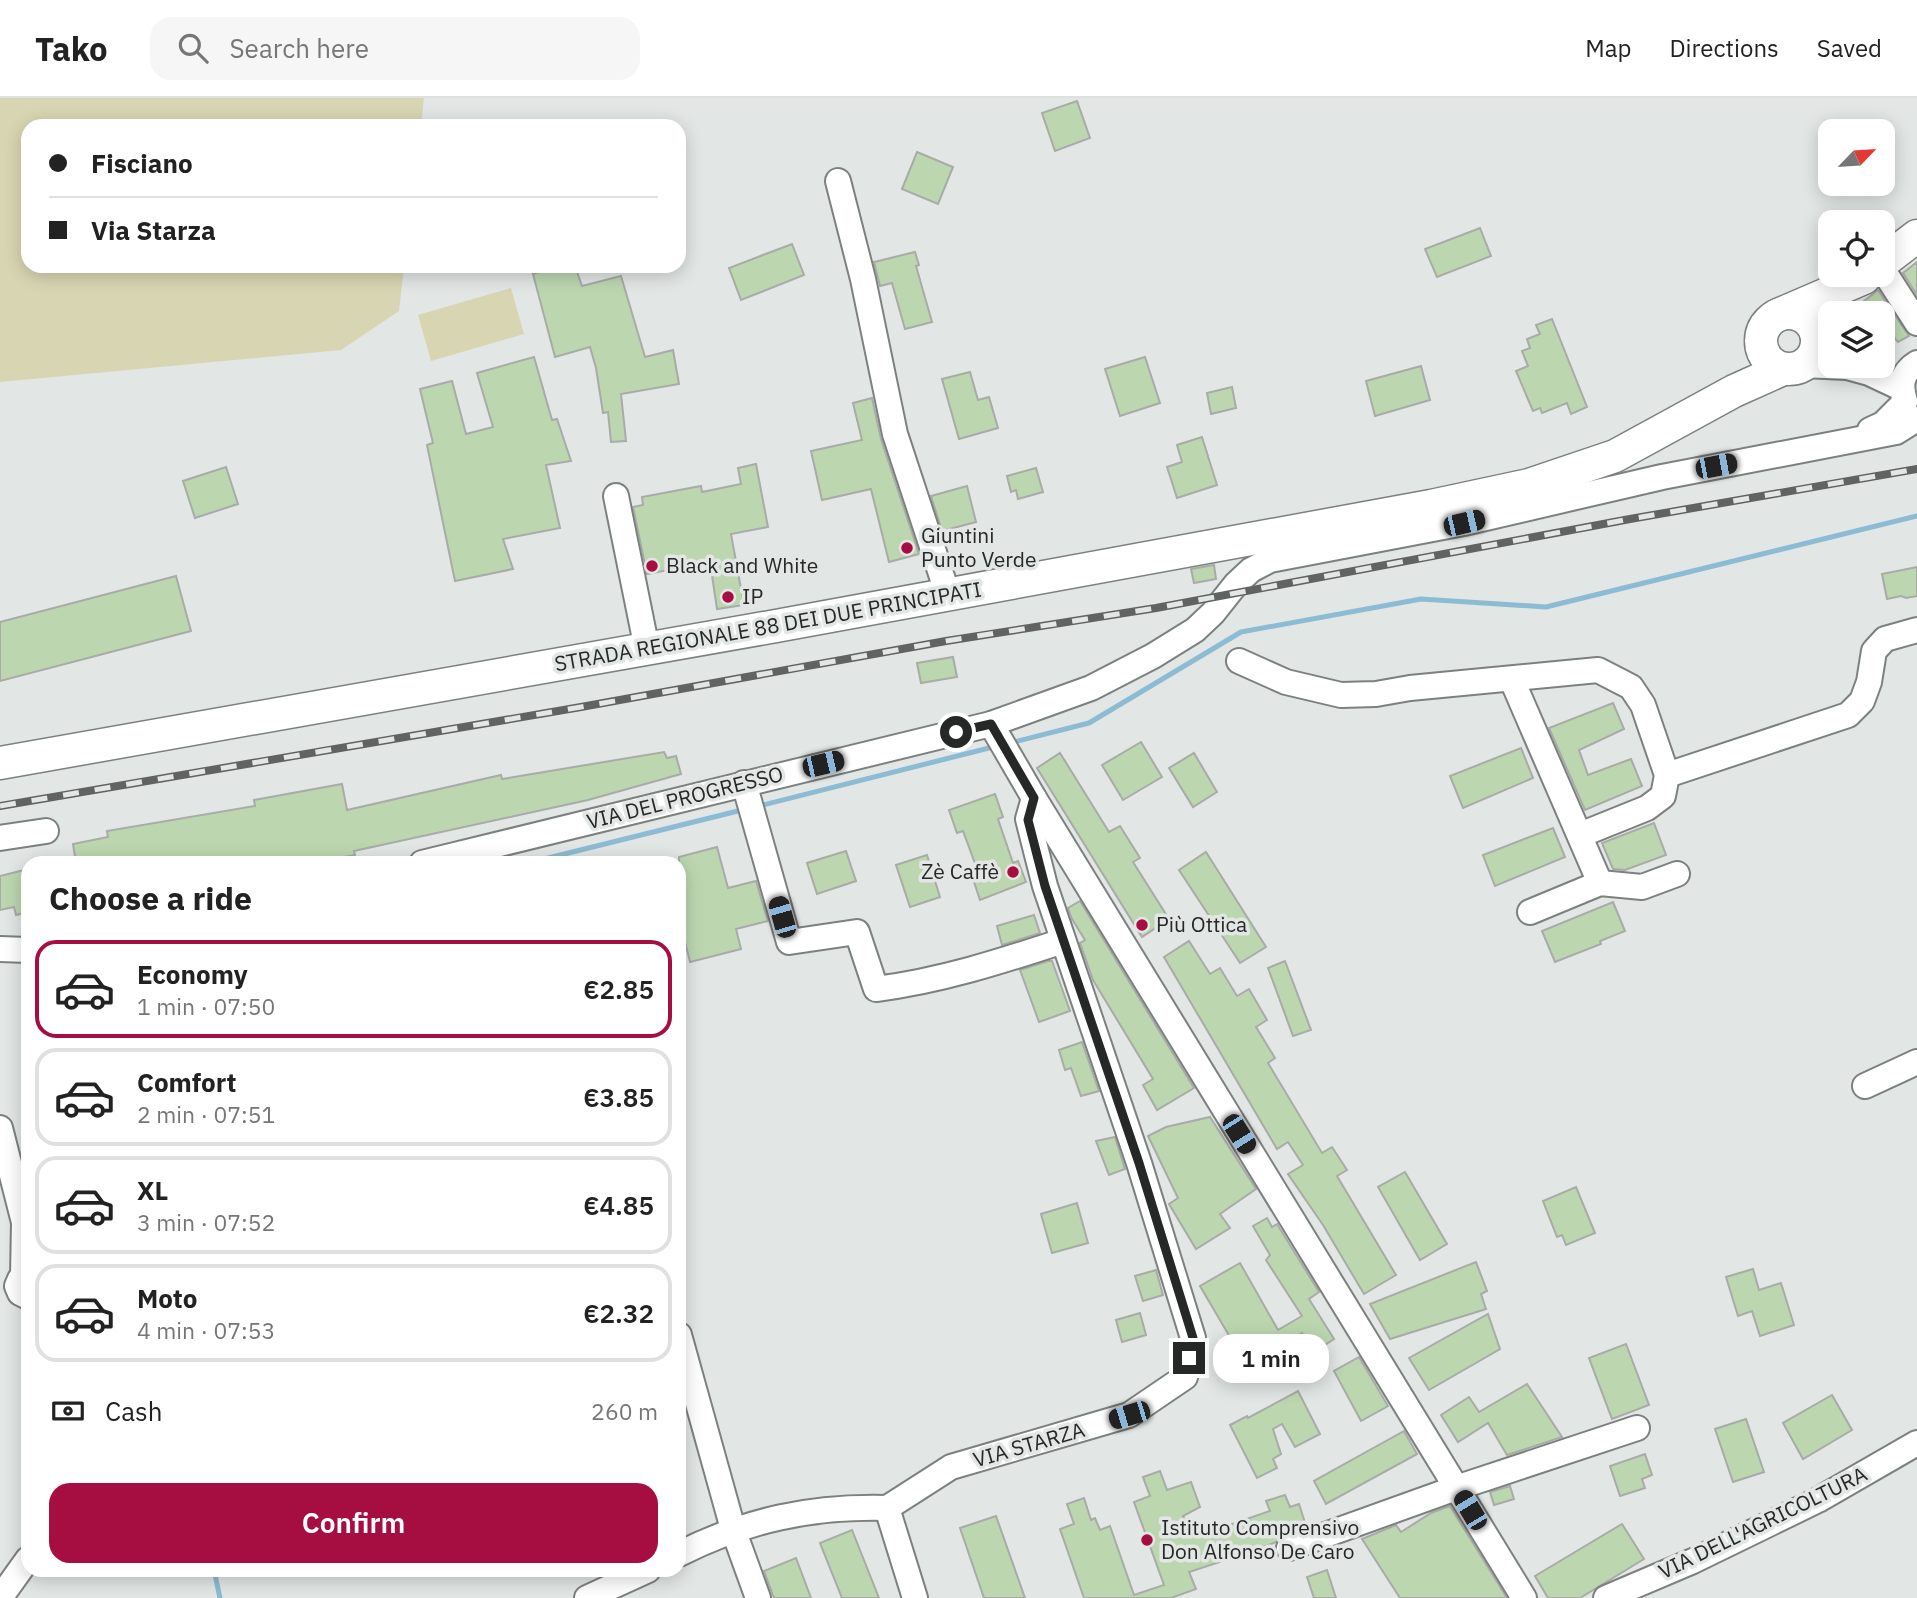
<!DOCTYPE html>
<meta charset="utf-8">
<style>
:root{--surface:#fff;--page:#f6f6f6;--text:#222;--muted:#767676;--line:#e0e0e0;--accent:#a60e41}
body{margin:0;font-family:"IBM Plex Sans",sans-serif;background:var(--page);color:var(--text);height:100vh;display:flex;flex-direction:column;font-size:26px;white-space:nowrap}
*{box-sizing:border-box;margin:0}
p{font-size:23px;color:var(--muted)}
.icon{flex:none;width:38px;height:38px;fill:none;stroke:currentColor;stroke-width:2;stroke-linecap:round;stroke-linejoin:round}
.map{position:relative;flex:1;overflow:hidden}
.panel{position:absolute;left:21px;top:758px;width:665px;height:721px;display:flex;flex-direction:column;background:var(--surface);border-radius:21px;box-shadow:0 4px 18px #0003}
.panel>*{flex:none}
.banner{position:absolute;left:21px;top:21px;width:665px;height:154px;border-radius:21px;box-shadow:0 4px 18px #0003;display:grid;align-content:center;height:154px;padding:0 28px;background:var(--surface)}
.needle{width:46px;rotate:65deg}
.tools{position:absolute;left:1818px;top:21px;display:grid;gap:14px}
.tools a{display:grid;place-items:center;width:77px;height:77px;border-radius:14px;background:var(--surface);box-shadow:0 4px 18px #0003;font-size:35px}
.end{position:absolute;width:32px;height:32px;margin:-16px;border:9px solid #262827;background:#fff;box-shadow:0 0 0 4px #fff}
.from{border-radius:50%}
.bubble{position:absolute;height:49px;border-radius:21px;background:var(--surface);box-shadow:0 4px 18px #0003;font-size:23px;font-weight:600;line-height:49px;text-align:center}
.car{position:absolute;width:21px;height:42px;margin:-21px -10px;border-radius:9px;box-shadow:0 0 5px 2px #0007;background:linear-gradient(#222 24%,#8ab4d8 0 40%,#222 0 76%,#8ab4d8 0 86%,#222 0)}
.banner b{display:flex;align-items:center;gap:24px;height:66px;font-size:26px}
.banner b+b{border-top:2px solid var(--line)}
.banner i{width:18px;height:18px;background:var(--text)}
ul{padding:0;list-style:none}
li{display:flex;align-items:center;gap:21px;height:98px;margin:0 14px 10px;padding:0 14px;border:4px solid var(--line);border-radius:21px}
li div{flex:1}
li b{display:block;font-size:26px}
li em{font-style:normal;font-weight:600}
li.current{border-color:var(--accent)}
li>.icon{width:63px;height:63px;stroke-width:1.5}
h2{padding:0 28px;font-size:32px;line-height:84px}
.pay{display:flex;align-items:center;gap:18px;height:77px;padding:0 28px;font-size:26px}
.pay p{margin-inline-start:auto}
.button{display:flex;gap:14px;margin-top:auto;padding:14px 28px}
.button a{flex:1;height:80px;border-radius:21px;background:var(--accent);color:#fff;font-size:28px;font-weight:600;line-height:80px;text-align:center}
header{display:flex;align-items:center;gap:42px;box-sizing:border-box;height:98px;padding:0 35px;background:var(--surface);border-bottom:2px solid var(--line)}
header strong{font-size:33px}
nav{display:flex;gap:38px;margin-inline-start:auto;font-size:24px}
.search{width:490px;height:63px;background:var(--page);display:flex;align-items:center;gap:18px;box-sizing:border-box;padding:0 24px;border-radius:21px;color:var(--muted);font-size:26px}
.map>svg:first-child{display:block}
.green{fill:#d8d6b2}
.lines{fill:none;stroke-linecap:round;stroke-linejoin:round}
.stream{stroke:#8cbcd3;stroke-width:5}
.building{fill:#bcd7b0;stroke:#a8aba7;stroke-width:2}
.minor-casing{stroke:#7c817f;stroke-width:28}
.major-casing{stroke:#7c817f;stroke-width:35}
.minor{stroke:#fff;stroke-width:24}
.major{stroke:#fff;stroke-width:32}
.rail-casing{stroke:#616362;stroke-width:8}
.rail{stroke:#e2e6e4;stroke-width:5;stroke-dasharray:16;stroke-linecap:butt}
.route{stroke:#262827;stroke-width:9}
.poi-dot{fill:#a60e41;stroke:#e2e6e4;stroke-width:2.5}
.labels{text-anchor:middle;stroke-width:7;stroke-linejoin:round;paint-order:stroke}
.poi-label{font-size:21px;fill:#262827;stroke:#e2e6e4;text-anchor:start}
.street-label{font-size:21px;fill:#262827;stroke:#e2e6e4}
</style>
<header>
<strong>Tako</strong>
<div class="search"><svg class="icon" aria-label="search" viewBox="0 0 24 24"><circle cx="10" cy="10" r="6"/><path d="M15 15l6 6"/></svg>Search here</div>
<nav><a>Map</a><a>Directions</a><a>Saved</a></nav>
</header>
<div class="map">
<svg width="1917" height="1500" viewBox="0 0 1917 1500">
<rect width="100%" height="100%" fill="#e2e6e4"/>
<!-- green -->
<g class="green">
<polygon points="0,0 424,0 421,28 28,28 28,168 404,168 399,213 341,252 0,284"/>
<polygon points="511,190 524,236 431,263 418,217"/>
</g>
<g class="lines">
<!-- stream -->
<g class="stream">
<polyline points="1010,645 1089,625 1241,534 1421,501 1546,509 1917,418"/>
<polyline points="759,708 997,648"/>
<polyline points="528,765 746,711"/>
<polyline points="214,1472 220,1500"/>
</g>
</g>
<!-- building -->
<g class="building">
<polygon points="1077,3 1090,40 1055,53 1042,15"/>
<polygon points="917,54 953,69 938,106 902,91"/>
<polygon points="1480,130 1491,158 1437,179 1425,151"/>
<polygon points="792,146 804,177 741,202 729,170"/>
<polygon points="915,154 919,167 916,168 932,224 905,231 892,185 880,188 874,164"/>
<polygon points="1917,164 1917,197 1903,175"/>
<polygon points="559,168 575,168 582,188 621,178 645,259 673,252 679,286 621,296 626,343 611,344 608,314 603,315 596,270 590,249 555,259 533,176"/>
<polygon points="1878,192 1909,238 1898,244 1883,227 1883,215 1849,215"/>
<polygon points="1552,221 1587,309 1571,316 1567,305 1542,315 1540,310 1533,313 1516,273 1528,268 1522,253 1530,250 1527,241 1540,236 1536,227"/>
<polygon points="534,259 552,322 557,321 571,363 546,367 560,430 503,441 513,471 455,483 427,347 433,345 420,291 452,283 466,336 493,329 477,275"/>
<polygon points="1145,259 1160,305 1120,318 1105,271"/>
<polygon points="1421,268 1430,302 1375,318 1366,283"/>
<polygon points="970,274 978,302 989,299 998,330 959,341 942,281"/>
<polygon points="1232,289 1236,310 1211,316 1207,295"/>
<polygon points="872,300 881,341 919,456 889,464 871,391 822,402 811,353 862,342 853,305"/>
<polygon points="1202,339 1217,387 1177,400 1167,369 1182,364 1177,347"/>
<polygon points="756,366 768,429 731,436 744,507 717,511 710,464 647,476 633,409 643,407 642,399 701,388 702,394 741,386 738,370"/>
<polygon points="226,369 238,406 195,420 183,383"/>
<polygon points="1036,370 1043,394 1018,401 1016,392 1011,394 1007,378"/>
<polygon points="967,388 976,424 942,433 931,398"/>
<polygon points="1214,467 1216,481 1194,485 1191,471"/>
<polygon points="1917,469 1917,498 1906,500 1901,498 1887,501 1882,476"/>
<polygon points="176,478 191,533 0,583 0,524"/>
<polygon points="953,559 957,579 921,585 917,565"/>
<polygon points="1613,605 1624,631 1579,652 1588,677 1631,661 1642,688 1585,712 1549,630"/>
<polygon points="1141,644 1162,679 1123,702 1102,667"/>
<polygon points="1521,650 1533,680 1463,710 1450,678"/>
<polygon points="664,654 667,660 676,658 681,676 588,702 354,753 355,757 312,765 76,765 73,746 108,739 107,733 255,708 254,702 342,686 347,712 501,677 502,681"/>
<polygon points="1060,655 1109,734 1120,728 1140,760 1133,764 1169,821 1142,839 1037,670"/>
<polygon points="1194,655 1217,694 1193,709 1169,670"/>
<polygon points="995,696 1003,719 998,721 1013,765 1018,763 1026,784 980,802 973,781 980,779 963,733 957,735 949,712"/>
<polygon points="1654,725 1666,757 1625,772 1613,771 1602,745"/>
<polygon points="1553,730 1565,759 1495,788 1483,757"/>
<polygon points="717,749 728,790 756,783 768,823 736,831 741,851 690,864 679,820 679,759"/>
<polygon points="846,753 856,783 817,796 807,765"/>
<polygon points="1206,754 1266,849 1240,865 1179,772"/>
<polygon points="927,757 940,799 910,809 896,767"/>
<polygon points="28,771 28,814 16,817 14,809 0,812 0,778"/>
<polygon points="1080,803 1194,990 1157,1012 1143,987 1153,981 1093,882 1080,845 1085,842 1072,821 1068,810"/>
<polygon points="1613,804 1625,833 1600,843 1601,846 1555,864 1542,833"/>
<polygon points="1034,817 1040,835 1002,847 997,828"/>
<polygon points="1189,843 1210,876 1220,870 1237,898 1249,891 1267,922 1256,929 1275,960 1268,965 1322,1055 1332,1049 1347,1072 1337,1078 1396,1177 1364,1196 1323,1127 1288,1076 1303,1067 1288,1044 1277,1051 1164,859"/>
<polygon points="1048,863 1052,863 1070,913 1039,924 1020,872"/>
<polygon points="1285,863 1311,932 1293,938 1268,870"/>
<polygon points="1082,944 1099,993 1081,998 1071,970 1065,972 1059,952"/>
<polygon points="1210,1019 1256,1091 1220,1116 1230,1130 1196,1151 1169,1106 1178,1100 1148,1038 1166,1029"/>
<polygon points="1115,1039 1125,1071 1109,1077 1096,1043"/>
<polygon points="1405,1074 1447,1146 1420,1162 1378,1089"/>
<polygon points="1576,1089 1595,1135 1566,1147 1562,1137 1557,1139 1543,1103"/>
<polygon points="1077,1105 1088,1145 1052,1155 1041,1116"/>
<polygon points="1267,1120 1272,1129 1277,1126 1319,1194 1309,1201 1334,1241 1314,1254 1302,1235 1247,1268 1200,1188 1240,1165 1278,1232 1302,1218 1266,1162 1270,1157 1253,1128"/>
<polygon points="1476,1164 1487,1193 1481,1196 1486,1211 1390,1241 1370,1206"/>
<polygon points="1753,1171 1759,1192 1781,1185 1794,1227 1760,1238 1752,1213 1738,1218 1726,1179"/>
<polygon points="1156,1172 1163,1197 1143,1203 1135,1178"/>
<polygon points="1140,1215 1146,1237 1122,1244 1116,1222"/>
<polygon points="1488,1216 1500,1251 1429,1292 1409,1260"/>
<polygon points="1626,1246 1649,1307 1612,1321 1589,1260"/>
<polygon points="1359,1259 1388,1308 1361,1323 1334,1273"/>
<polygon points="1527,1286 1562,1339 1507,1357 1488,1325 1458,1344 1441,1317 1469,1299 1479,1314"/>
<polygon points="1298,1293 1320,1336 1295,1349 1282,1326 1273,1331 1281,1356 1273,1361 1277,1370 1257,1380 1230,1327 1247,1318 1248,1320"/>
<polygon points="1832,1297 1852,1332 1803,1361 1783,1325"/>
<polygon points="1746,1321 1764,1374 1733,1384 1715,1331"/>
<polygon points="1404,1333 1417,1356 1326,1406 1314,1383"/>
<polygon points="1645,1356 1652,1377 1642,1381 1645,1390 1620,1398 1610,1368"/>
<polygon points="1160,1373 1167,1392 1191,1384 1200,1409 1183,1418 1189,1431 1206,1425 1209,1434 1270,1413 1266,1403 1285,1397 1290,1409 1299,1406 1306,1428 1284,1436 1276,1444 1259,1451 1189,1474 1196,1491 1171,1500 1084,1500 1060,1431 1074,1426 1067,1406 1084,1400 1091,1422 1095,1420 1100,1432 1110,1428 1134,1497 1164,1487 1134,1404 1150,1398 1143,1379"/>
<polygon points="1510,1388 1514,1401 1494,1407 1490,1394"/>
<polygon points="1450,1408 1507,1500 1400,1500 1362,1441 1396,1427 1401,1434 1431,1415"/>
<polygon points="996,1418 1025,1500 984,1500 960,1430"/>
<polygon points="1622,1426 1644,1461 1580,1500 1548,1500 1535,1478"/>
<polygon points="852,1432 879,1500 842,1500 820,1445"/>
<polygon points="796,1460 811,1500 774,1500 764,1473"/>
<polygon points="1327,1472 1336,1500 1314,1500 1307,1479"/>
</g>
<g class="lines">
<defs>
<g id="minor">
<polyline points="838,83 863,181 895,336 948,497"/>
<polyline points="1883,172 1917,225"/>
<polyline points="1817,244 1830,256"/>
<polyline points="1803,267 1847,269 1869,275 1901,290"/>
<path d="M1905,303C1900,287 1901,275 1917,265"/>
<polyline points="1870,332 1883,326 1905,304"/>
<polyline points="616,398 647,551"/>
<polyline points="1239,563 1286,584 1341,597 1376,596 1410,590 1598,572 1631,589 1643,607 1667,677 1663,698 1647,710 1580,737"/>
<polyline points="1512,582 1600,785"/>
<polyline points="991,626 1034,700 1524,1500"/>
<polyline points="1667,677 1848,617 1862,603 1869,584 1874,553 1885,541 1917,532"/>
<path d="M744,685L789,844L857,834L876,891C940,883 1002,863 1063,843"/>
<polyline points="0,740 46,733"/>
<polyline points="422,765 991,626 1091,590 1153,558 1195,532 1213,515 1236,486 1251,472 1270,462 1464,425 1662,379 1896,334 1917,321"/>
<polyline points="1530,814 1600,785 1642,789 1677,776"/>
<polyline points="0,851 28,852"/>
<polyline points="1865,988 1917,964"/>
<polyline points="0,1030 28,1140"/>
<polyline points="28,1177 20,1181 17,1188 20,1195 28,1199"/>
<polyline points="23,1179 24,1124"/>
<polyline points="679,1237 733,1431 758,1500"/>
<polyline points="887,1410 951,1369 1129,1317 1185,1279 1193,1240 1139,1065 1045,788 1028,721 1034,700"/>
<polyline points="887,1410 915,1500"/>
<polyline points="1289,1450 1456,1390 1637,1330"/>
<path d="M679,1456C747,1422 810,1408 887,1410"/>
<polyline points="0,1500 28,1461"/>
<polyline points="587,1500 648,1472"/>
<polyline points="1606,1500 1693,1463 1818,1402 1917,1345"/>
</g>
<g id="major">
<polyline points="1883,164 1917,138"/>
<circle cx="1789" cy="243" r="28"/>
<polyline points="1778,217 1864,180"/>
<polyline points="0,665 776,528 1431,408 1529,387 1615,358 1734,293 1783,271"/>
</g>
</defs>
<!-- minor casing -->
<use href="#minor" class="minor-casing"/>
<!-- major casing -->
<use href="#major" class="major-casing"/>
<!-- minor -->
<use href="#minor" class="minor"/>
<!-- major -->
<use href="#major" class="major"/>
<defs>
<polyline id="rail" points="0,708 581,609 946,543 1156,510 1630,421 1917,371"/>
</defs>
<!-- rail casing -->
<use href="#rail" class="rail-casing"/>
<!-- rail -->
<use href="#rail" class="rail"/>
</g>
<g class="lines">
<!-- route -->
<polyline class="route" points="956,634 991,626 1034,700 1028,722 1045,788 1139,1065 1193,1240 1189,1260"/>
</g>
<!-- markers -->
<g class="poi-dot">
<circle cx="907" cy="450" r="7"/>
<circle cx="652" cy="468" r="7"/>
<circle cx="728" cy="499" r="7"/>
<circle cx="1013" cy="774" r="7"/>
<circle cx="1142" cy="827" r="7"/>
<circle cx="1147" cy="1442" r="7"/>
</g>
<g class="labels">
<!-- poi labels -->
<g class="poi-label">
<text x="921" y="445">Giuntini<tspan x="921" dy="24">Punto Verde</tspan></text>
<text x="666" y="475">Black and White</text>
<text x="742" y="506">IP</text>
<text x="999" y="781" text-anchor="end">Zè Caffè</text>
<text x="1156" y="834">Più Ottica</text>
<text x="1161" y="1437">Istituto Comprensivo<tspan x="1161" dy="24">Don Alfonso De Caro</tspan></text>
</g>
<!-- street labels -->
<g class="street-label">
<text transform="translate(768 529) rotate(-10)" y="7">STRADA REGIONALE 88 DEI DUE PRINCIPATI</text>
<text transform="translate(685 700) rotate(-14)" y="7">VIA DEL PROGRESSO</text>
<text transform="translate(1029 1347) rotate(-16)" y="7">VIA STARZA</text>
<text transform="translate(1763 1425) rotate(-26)" y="7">VIA DELL'AGRICOLTURA</text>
</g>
</g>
</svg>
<div class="tools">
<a><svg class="needle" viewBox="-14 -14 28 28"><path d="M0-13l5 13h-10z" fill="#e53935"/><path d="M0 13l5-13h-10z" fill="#767676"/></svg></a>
<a><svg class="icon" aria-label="locate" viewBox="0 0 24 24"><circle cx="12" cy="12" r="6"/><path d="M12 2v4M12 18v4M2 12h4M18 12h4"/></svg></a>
<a><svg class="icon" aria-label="layers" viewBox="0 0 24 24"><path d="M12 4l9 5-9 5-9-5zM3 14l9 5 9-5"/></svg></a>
</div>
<i class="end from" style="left:956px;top:634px"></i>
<i class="end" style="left:1189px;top:1260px"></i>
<div class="bubble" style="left:1213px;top:1236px;width:116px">1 min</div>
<i class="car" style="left:1716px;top:368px;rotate:79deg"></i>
<i class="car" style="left:1464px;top:425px;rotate:77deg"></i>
<i class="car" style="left:823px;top:666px;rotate:77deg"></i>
<i class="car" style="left:782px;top:819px;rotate:344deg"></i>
<i class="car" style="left:1239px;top:1036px;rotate:148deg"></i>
<i class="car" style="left:1129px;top:1317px;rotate:253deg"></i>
<i class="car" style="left:1470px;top:1412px;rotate:329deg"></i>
<div class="banner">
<b><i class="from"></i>Fisciano</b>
<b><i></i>Via Starza</b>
</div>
<section class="panel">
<h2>Choose a ride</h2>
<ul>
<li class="current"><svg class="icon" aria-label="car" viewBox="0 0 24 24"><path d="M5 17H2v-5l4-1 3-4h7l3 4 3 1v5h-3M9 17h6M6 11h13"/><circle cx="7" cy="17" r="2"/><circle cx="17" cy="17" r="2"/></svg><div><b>Economy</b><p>1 min · 07:50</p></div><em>€2.85</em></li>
<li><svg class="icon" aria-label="car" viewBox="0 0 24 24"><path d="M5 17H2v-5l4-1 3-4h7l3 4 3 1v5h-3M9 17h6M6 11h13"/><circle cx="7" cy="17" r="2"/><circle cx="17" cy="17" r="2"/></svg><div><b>Comfort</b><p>2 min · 07:51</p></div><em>€3.85</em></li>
<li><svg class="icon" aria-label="car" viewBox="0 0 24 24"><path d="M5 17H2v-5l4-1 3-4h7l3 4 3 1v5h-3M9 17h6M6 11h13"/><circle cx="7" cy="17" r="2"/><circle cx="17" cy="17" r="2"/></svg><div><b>XL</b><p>3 min · 07:52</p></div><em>€4.85</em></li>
<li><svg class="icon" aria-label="car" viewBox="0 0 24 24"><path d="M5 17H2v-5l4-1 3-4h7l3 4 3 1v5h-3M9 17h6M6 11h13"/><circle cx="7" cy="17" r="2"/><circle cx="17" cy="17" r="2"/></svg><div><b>Moto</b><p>4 min · 07:53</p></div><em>€2.32</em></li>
</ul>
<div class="pay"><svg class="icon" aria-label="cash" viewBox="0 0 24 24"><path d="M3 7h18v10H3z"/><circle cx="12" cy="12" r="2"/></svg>Cash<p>260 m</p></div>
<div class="button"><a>Confirm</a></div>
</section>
</div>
